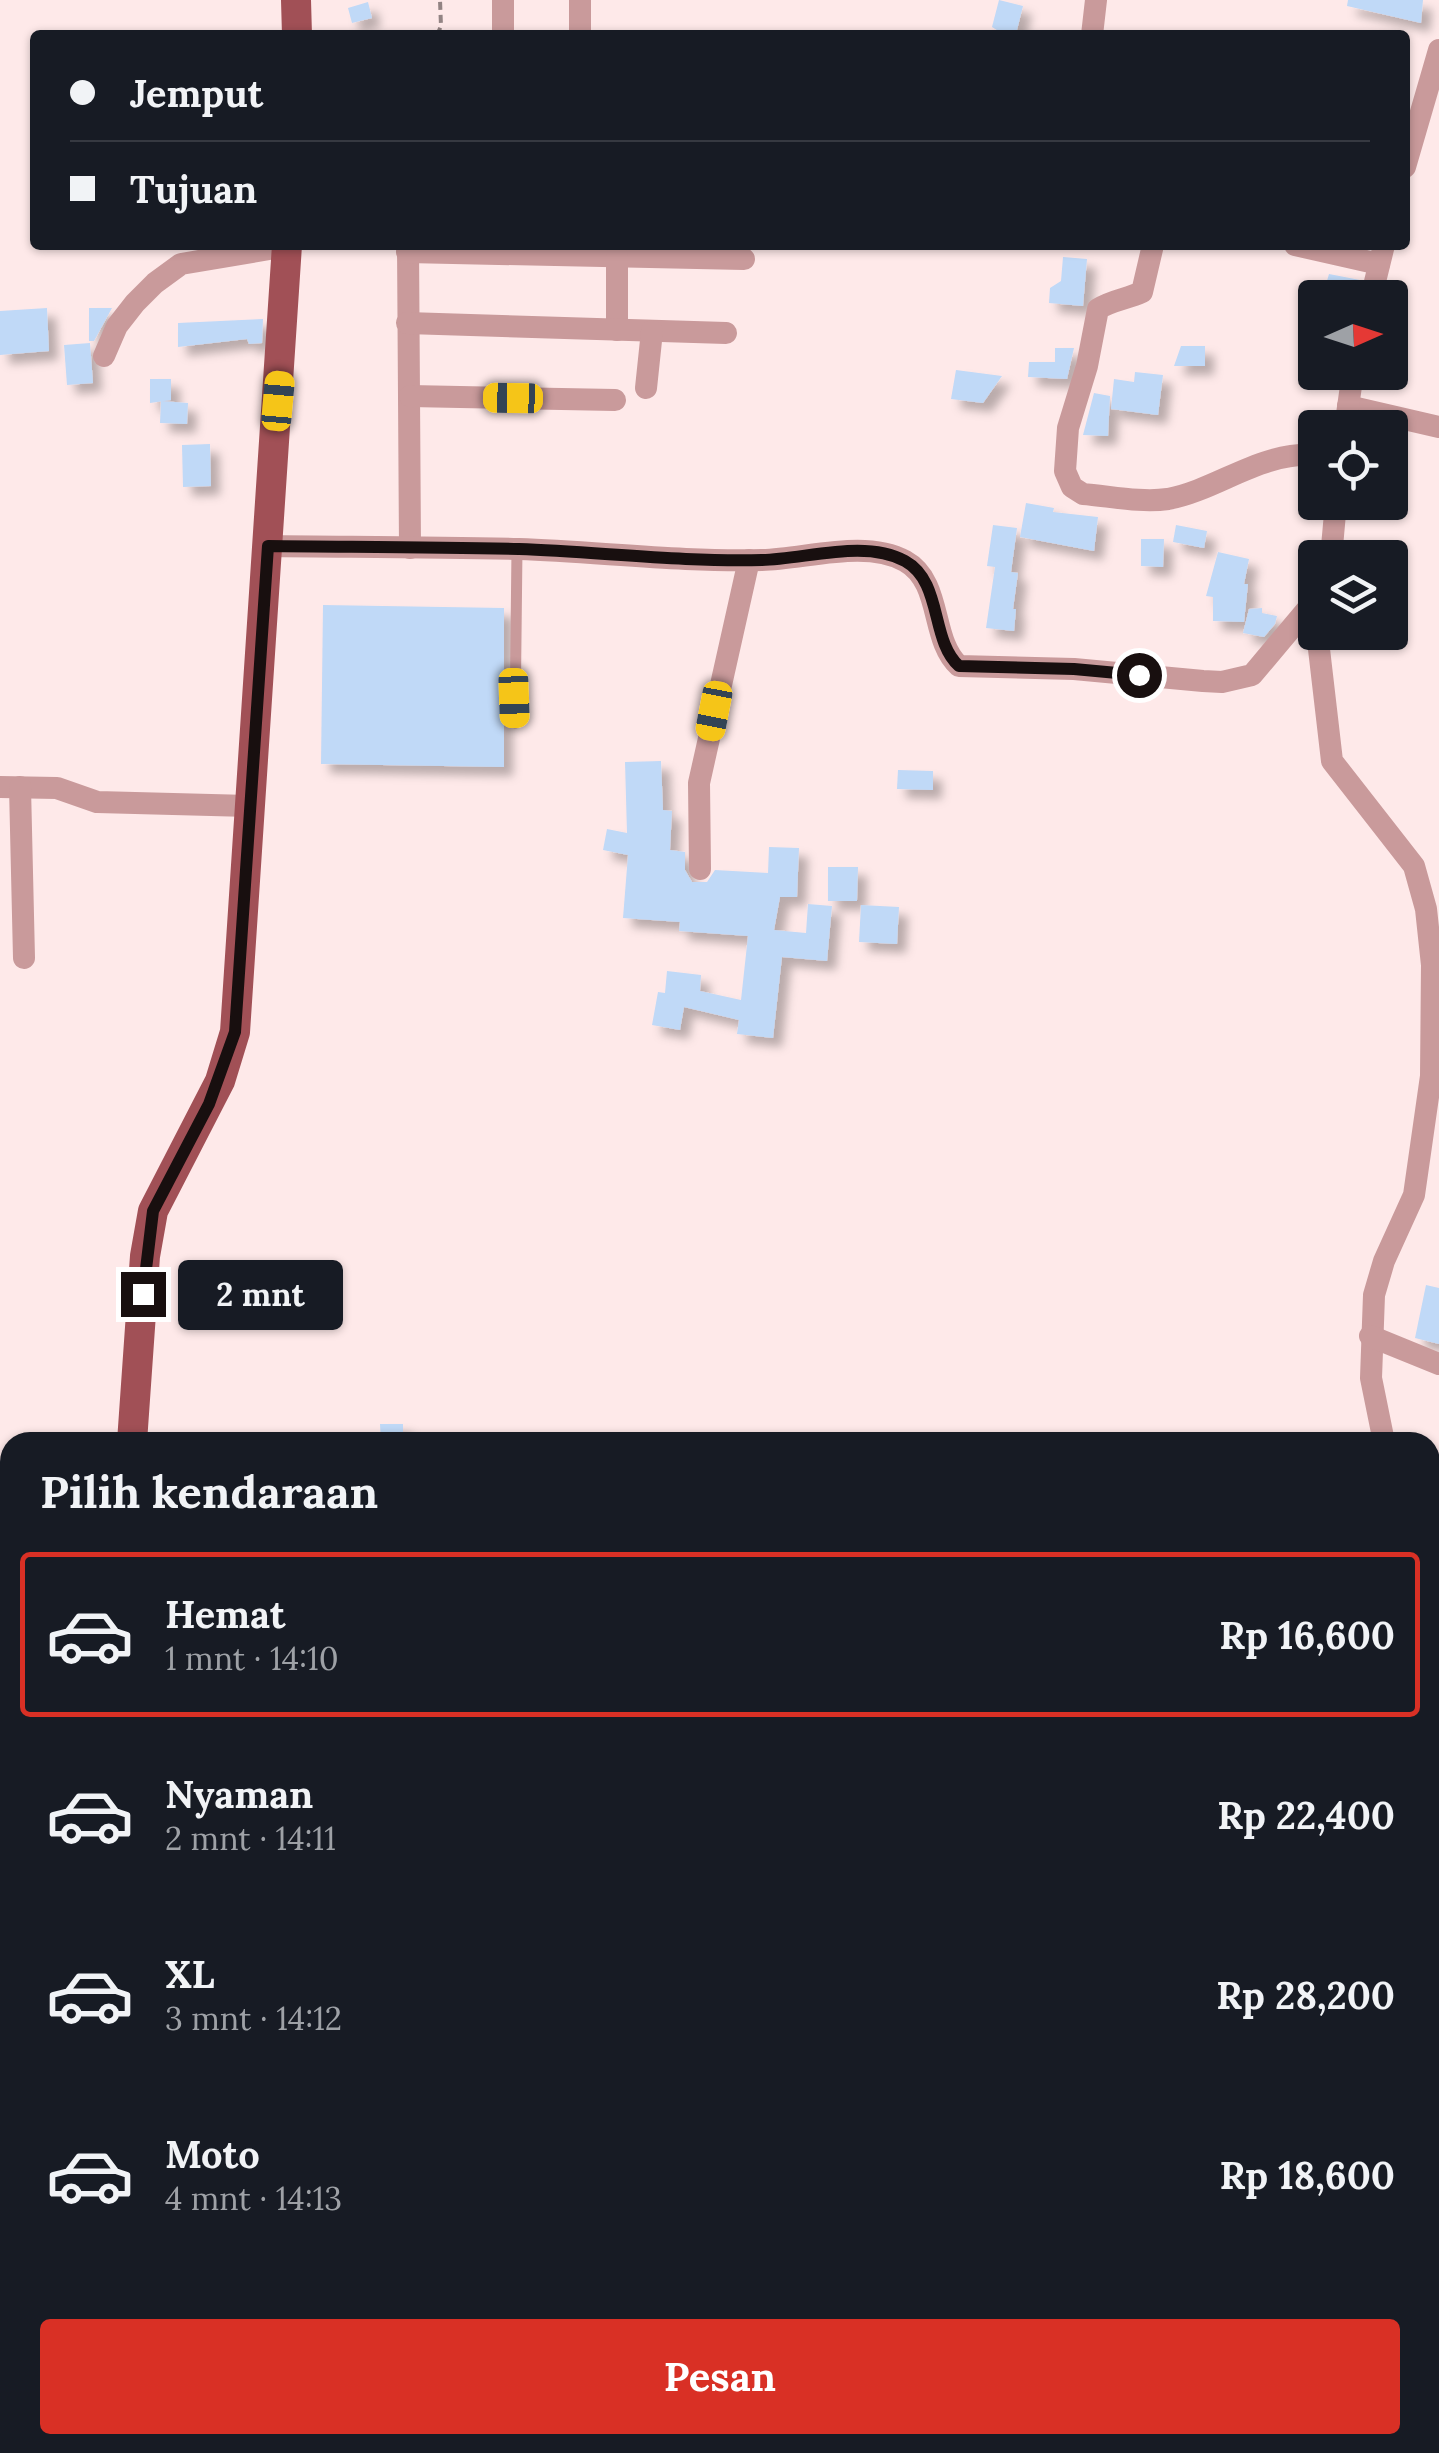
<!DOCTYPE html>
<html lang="id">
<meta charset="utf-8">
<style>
:root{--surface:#171b24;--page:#242831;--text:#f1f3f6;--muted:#9ea1a6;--line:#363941;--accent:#d93025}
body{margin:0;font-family:Lora,serif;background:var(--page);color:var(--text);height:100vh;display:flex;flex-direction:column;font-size:38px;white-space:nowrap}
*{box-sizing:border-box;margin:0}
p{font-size:32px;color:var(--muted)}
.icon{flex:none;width:55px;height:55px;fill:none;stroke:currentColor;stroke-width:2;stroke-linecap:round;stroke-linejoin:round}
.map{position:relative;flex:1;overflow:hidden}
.panel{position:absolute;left:0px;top:1432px;width:1440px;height:1022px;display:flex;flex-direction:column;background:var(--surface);border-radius:30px 30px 0 0;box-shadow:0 2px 8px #0004}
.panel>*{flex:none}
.hud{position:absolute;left:30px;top:30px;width:1380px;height:220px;border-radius:10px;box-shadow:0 2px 8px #0004;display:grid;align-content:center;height:220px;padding:0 40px;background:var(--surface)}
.needle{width:65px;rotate:87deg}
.controls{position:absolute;left:1298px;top:280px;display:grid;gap:20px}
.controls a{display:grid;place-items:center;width:110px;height:110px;border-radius:10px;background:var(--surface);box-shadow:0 2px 8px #0004;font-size:50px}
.end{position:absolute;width:45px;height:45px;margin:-22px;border:12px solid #180f0f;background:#fff;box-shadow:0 0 0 5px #fff}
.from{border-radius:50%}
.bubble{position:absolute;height:70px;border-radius:10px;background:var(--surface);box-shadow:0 2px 8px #0004;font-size:32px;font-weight:800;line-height:70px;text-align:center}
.car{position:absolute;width:30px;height:60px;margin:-30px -15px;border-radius:12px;box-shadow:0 0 8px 2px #0007;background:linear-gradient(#f5c518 24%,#345 0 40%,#f5c518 0 76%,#345 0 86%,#f5c518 0)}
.hud b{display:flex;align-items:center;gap:35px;height:95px;font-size:38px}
.hud b+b{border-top:2px solid var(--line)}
.hud i{width:25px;height:25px;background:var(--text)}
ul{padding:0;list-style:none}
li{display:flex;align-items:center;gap:30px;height:165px;margin:0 20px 15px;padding:0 20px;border:5px solid transparent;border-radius:10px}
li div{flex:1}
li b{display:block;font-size:38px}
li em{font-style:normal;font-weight:800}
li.on{border-color:var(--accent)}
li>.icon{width:90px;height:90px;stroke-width:1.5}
h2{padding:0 40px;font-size:45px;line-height:120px}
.primary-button{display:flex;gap:20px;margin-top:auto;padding:20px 40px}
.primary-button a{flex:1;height:115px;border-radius:10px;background:var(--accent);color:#fff;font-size:40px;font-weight:800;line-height:115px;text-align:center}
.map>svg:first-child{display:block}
.building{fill:#c0d9f7;filter:url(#shadow)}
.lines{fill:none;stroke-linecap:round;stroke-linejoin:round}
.path{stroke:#928383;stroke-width:4;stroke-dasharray:8 5;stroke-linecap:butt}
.service{stroke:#c99a9b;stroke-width:11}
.minor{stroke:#c99a9b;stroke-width:22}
.primary{stroke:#a15056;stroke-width:30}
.route{stroke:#180f0f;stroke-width:12}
</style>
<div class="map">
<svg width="1439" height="2453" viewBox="0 0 1439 2453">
<defs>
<filter id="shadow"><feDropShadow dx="9" dy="9" stdDeviation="5" flood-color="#0004"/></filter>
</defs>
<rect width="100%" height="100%" fill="#fee9e9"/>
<!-- building -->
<g class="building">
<polygon points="999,0 1023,6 1016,34 1005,35 992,27"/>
<polygon points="1348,0 1423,0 1421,23 1347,6"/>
<polygon points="368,2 372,18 352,23 348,8"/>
<polygon points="1063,257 1087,259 1083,306 1049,303 1050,288 1061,281"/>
<polygon points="1329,274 1360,280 1356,298 1322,298"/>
<polygon points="47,308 49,351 0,355 0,311"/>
<polygon points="89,308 112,308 94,341 89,341"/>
<polygon points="263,319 262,343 249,344 247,339 178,347 178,323"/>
<polygon points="90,343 93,383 67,385 64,345"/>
<polygon points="1181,346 1205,346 1205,366 1174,366"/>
<polygon points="1055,348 1074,348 1067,379 1028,377 1029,362 1055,362"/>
<polygon points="956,370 1002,376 983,403 951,399"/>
<polygon points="1135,372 1163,375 1158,415 1111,409 1114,379 1134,382"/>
<polygon points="150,379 171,379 171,400 150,403"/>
<polygon points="1094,393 1110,396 1108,436 1083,435"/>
<polygon points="161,401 188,403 187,424 160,423"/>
<polygon points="210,444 211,486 183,487 182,445"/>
<polygon points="1026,503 1054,508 1053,512 1098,517 1094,551 1020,537"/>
<polygon points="993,525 1017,528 1011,572 1018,573 1013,609 1016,609 1014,631 986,628 995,567 987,566"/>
<polygon points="1176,525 1207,531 1204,548 1173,542"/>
<polygon points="1141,539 1164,539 1163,567 1141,566"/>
<polygon points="1218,552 1249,559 1244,584 1248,584 1244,622 1213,621 1213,597 1206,596"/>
<polygon points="323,605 504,608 504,767 321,764"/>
<polygon points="1262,608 1262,613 1277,616 1275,624 1264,637 1243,633 1249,609"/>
<polygon points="661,761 663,810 672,811 670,850 685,852 685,870 692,882 707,882 715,870 768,873 769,847 799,848 797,897 780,897 774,930 806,933 808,904 832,906 827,961 782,957 773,1038 737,1034 739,1020 684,1007 680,1030 652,1025 658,992 665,993 667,971 701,975 700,991 741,1000 748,936 679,931 680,922 623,918 628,855 603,850 607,829 627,833 625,762"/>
<polygon points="898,770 933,771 933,790 897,789"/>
<polygon points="828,867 858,867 857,901 828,901"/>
<polygon points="861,905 899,907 897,944 859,942"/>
<polygon points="1426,1285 1439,1288 1439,1344 1415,1338"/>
<polygon points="380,1424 403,1424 403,1442 381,1442"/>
</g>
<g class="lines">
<!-- path -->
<g class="path">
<polyline points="437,35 441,26 440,0"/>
<polyline points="0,1525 10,1529"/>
</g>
<!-- service -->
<polyline class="service" points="515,723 517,549"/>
<!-- minor -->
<g class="minor">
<polyline points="503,35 503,0"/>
<polyline points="580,35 580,0"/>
<polyline points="1092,35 1096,0"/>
<polyline points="1405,167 1439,50"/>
<polyline points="408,245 410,548"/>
<path d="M1153,245L1142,292C1127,299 1112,300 1098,309L1087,366L1068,428L1065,471L1072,487L1083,494C1109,496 1141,503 1168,499C1219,489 1259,452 1315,455"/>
<polyline points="1295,245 1379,264"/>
<polyline points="407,252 744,259"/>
<polyline points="617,256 617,330"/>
<polyline points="1371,298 1384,245"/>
<polyline points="407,323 726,333"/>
<polyline points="104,356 117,326 135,303 155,283 181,264 287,246"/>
<polyline points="646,388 652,331"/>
<polyline points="410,396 615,400"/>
<polyline points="1348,406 1439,427"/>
<polyline points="1345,428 1353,372"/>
<path d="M268,546C352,547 435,547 519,549C600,552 682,562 762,560C806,559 865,539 905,561C943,582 930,640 959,666L1074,669L1203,681L1222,682L1252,675L1315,600"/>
<polyline points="1331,558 1336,502"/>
<polyline points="1317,632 1332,761 1414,866 1426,909 1432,965 1431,1076 1414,1195 1384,1261 1374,1295 1371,1378 1384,1442"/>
<polyline points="0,787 57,788 97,802 249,806"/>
<polyline points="20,787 24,958"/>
<polyline points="700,869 699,783 749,560"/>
<polyline points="1370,1336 1439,1364"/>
<polyline points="1430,1484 1439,1486"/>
<polyline points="1430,2059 1439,2062"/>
<polyline points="1430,2208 1439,2179"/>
<polyline points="0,2288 10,2293"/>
<polyline points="1340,2453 1342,2445"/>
</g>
<!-- primary -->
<g class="primary">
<polyline points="296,0 297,35"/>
<polyline points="132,1442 145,1256 153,1211 220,1081 235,1032 287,245"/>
<polyline points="0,2179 10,2169"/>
</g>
</g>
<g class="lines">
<!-- route -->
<path class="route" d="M143,1294L153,1211L209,1104L235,1032L268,546C352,547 436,547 519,549C600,552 682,562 762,560C806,559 865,539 905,561C943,582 930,640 959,666L1074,669L1139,675"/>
</g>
</svg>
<div class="controls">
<a><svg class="needle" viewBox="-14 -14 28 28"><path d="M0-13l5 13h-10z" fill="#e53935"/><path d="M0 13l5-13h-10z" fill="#9ea1a6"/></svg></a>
<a><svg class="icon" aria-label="locate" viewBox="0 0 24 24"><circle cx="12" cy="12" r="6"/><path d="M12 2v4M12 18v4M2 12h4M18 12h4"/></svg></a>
<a><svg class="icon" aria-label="layers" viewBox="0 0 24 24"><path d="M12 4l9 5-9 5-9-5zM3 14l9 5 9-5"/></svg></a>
</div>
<i class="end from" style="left:1139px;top:675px"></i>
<i class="end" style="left:143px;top:1294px"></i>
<div class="bubble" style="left:178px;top:1260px;width:165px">2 mnt</div>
<i class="car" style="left:513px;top:398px;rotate:271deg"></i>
<i class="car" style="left:278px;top:401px;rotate:5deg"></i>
<i class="car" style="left:514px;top:698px;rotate:178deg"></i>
<i class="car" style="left:714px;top:711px;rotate:191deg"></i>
<div class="hud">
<b><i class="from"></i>Jemput</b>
<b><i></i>Tujuan</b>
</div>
<section class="panel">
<h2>Pilih kendaraan</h2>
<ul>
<li class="on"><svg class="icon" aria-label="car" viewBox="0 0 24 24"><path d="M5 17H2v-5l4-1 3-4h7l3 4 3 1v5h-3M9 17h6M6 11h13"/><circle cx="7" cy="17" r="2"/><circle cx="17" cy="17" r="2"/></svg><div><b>Hemat</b><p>1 mnt · 14:10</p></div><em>Rp 16,600</em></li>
<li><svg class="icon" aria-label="car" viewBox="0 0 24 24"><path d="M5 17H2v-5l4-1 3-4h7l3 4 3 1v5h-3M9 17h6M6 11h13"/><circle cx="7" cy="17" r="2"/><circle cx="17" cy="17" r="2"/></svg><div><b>Nyaman</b><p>2 mnt · 14:11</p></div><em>Rp 22,400</em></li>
<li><svg class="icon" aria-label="car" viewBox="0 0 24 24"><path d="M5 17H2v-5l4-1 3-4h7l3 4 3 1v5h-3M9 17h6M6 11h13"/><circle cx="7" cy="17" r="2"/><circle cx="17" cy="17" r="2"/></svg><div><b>XL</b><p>3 mnt · 14:12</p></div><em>Rp 28,200</em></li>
<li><svg class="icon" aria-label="car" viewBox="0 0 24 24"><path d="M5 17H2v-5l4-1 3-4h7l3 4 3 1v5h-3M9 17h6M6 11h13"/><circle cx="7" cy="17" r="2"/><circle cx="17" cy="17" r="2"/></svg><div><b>Moto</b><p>4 mnt · 14:13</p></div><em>Rp 18,600</em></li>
</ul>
<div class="primary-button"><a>Pesan</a></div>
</section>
</div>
